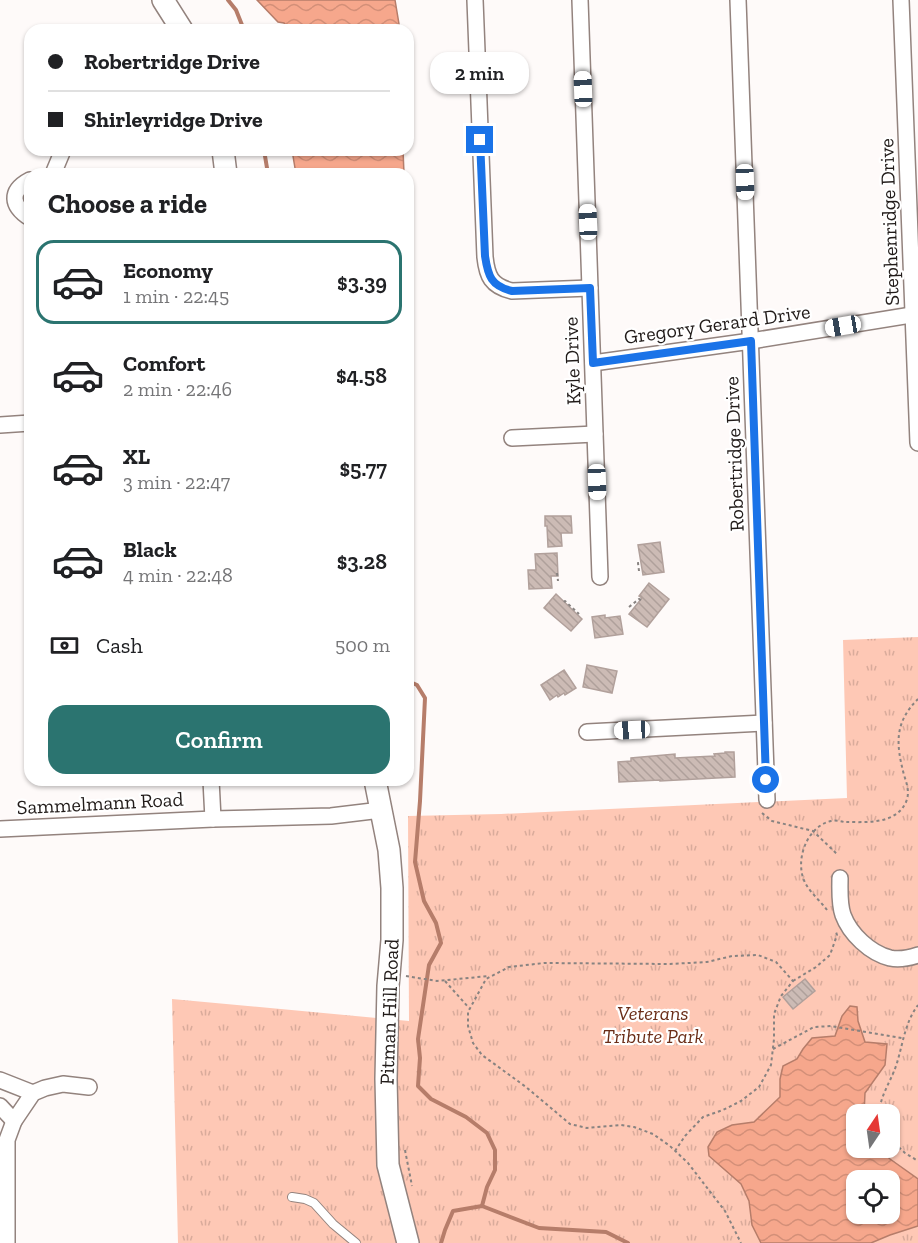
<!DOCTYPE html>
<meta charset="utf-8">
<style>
:root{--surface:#fff;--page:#f2f2f2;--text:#202124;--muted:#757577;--line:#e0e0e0;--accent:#2b7470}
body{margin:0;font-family:"Zilla Slab",serif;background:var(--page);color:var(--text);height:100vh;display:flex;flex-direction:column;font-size:22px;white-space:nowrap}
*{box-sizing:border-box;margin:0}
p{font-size:20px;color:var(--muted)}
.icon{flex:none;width:33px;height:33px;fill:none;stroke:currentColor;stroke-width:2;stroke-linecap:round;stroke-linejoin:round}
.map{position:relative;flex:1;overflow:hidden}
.details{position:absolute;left:24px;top:168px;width:390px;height:618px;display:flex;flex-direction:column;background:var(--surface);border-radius:18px;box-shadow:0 2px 4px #0004}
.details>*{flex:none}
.banner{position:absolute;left:24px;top:24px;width:390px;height:132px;border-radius:18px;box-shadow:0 2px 4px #0004;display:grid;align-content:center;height:132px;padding:0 24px;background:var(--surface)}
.needle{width:39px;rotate:13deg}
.fabs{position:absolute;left:846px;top:1104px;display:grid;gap:12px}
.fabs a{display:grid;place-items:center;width:54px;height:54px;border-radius:12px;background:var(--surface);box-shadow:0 2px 4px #0004;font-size:30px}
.end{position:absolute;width:27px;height:27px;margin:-14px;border:8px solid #1a73e8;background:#fff;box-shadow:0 0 0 3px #fff}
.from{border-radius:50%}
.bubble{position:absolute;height:42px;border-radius:18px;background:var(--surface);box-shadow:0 2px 4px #0004;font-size:20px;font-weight:600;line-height:42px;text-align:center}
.car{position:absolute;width:18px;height:36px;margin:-18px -9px;border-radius:8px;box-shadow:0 0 4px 2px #0007;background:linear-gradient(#fff 24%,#345 0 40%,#fff 0 76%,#345 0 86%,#fff 0)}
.banner b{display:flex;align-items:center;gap:21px;height:57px;font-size:22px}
.banner b+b{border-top:2px solid var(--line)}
.banner i{width:15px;height:15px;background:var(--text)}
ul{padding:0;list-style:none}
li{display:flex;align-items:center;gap:18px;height:84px;margin:0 12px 9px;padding:0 12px;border:3px solid transparent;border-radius:18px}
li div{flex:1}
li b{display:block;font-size:22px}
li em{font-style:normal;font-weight:600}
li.current{border-color:var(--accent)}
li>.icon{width:54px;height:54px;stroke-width:1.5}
h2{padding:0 24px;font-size:27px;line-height:72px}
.pay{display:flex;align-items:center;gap:15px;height:66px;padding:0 24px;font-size:22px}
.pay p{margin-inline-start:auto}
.primary-button{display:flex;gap:12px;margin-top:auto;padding:12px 24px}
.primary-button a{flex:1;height:69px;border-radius:18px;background:var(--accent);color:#fff;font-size:24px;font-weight:600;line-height:69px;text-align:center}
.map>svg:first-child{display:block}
.park{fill:url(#park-tufts);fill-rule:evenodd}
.water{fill:url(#water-waves);stroke:#b67d6a;stroke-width:1.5;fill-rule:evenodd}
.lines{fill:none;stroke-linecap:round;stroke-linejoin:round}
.stream{stroke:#b67d6a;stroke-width:4}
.building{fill:url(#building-back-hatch);stroke:#b1a09b;stroke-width:1.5}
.lane-casing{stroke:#93837e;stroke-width:10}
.street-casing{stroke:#93837e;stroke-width:18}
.secondary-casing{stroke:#93837e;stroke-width:24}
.path{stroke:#888381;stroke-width:2;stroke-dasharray:3 3;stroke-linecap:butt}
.lane{stroke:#fff;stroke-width:8}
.street{stroke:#fff;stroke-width:15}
.secondary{stroke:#fff;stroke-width:21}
.route{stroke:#1a73e8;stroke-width:8}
.labels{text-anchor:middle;stroke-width:4.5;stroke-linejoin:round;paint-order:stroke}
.street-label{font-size:20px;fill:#211b19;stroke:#fff}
.park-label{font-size:20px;font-style:italic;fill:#6a2d17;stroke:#fff}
</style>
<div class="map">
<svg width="918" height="1243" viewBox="0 0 918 1243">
<defs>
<pattern id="park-tufts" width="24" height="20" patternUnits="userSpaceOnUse" patternTransform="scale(1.5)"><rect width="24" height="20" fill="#fec8b5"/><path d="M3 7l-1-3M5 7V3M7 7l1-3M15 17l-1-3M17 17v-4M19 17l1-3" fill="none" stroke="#d9ab9b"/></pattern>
<pattern id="water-waves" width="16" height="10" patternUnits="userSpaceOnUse" patternTransform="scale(1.5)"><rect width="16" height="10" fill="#f6a78c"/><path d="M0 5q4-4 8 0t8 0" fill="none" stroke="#d38f78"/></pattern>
<pattern id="building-back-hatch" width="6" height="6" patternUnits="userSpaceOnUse" patternTransform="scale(1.5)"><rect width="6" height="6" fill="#ccbbb5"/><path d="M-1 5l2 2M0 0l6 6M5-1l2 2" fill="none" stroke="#afa09b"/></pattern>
</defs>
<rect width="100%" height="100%" fill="#fefaf9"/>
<!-- park -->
<path class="park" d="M918,637V1243H178L172,999L409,1021L408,816L501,814L847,798L843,640ZM856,1114H890V1148H856ZM856,1180H890V1214H856Z"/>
<!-- water -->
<g class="water">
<polygon points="257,0 395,0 400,30 289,30 284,23 278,22"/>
<polygon points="292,150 403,150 404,174 296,174"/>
<path d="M850,1006L857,1007L858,1021L865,1042L887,1044L885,1065L865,1093L864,1114H856V1148H878L890,1159L918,1179V1226L890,1235L871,1243H761L752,1225L749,1201L741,1184L709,1156L708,1147L717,1132L732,1125L754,1122L780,1097V1079L783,1066L797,1059L803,1049L812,1038L835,1036L842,1016ZM856,1180H890V1214H856Z"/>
</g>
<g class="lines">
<!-- stream -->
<g class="stream">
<polyline points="228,0 236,10 244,30"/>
<polyline points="264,150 268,174"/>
<polyline points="408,681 417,685 425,698 420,801 415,862 424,901 436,923 441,943 429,965 418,1039 420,1058 418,1086 431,1099 466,1117 487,1133 495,1150 495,1170 487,1187 482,1206"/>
<polyline points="441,1243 445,1230 453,1211 482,1206 539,1228 606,1232 628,1243"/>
</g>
</g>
<!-- building -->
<g class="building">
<polygon points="545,516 571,516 572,533 561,533 562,546 548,547 547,526 545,526"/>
<polygon points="660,542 664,572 643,575 638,545"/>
<polygon points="557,553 558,576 551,576 552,588 529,589 528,570 536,570 535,554"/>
<polygon points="649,583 669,599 647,627 629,614 642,598 639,596"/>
<polygon points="556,594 582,619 571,631 544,608"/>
<polygon points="605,615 605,618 620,616 623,634 595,638 592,617"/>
<polygon points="587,665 617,671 612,693 583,687"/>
<polygon points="564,670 576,688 565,695 564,693 558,697 557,695 550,700 541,685"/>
<polygon points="725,752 734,752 735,777 660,781 660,780 619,782 618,762 631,761 631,758 675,754 675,758 715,756 714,754 725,753"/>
<polygon points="805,979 815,991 793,1009 783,997"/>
</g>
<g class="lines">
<defs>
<polyline id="lane" points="292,1197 305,1199 314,1203 333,1224 356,1243"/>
<g id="street">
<path d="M475,0L485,257C487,276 491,286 512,291L590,288"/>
<polyline points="580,0 600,577"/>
<polyline points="738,0 767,800"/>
<polyline points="901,0 918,443"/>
<polyline points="53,174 63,150"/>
<path d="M30,180C9,191 11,206 30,218"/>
<polyline points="593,363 751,341 918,314"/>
<polyline points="0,425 30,423"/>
<polyline points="512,438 595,434"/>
<polyline points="587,732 764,723"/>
<polyline points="211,780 213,819"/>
<polyline points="0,829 213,819 331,816 381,810"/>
<path d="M840,878C840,890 839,904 843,915C850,934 870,953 890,958C900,960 909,958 918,955"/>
<polyline points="0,1080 33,1093"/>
<polyline points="0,1106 14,1121"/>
<polyline points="7,1243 7,1140 14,1121 33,1093 45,1088 63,1084 89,1087"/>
</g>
<g id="secondary">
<polyline points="163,0 182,30"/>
<polyline points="223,150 226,174"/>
<polyline points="375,780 389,850 392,888 392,940 388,986 386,1079 388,1165 408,1243"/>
</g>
</defs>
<!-- lane casing -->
<use href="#lane" class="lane-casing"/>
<!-- street casing -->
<use href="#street" class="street-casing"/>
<!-- secondary casing -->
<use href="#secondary" class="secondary-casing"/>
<!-- path -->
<g class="path">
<polyline points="639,571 638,563 641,563"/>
<polyline points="557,573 558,581"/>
<polyline points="564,602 565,601 579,614"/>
<polyline points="629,607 639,599 641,600"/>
<polyline points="762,813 772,821 813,831 838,855"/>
<path d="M827,910C821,902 812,894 807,886C793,865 805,827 831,821C835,820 840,821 844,822C865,822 896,825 906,802C910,793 907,784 904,775C896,744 894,723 918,699"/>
<polyline points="406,976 437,981 489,976"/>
<polyline points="445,981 469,1008"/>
<polyline points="793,981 816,967 830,955 837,935 836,932"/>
<polyline points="773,1049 814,1027 831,1026 902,1038"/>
<path d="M879,1114C880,1096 890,1083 896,1066C903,1045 904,1024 918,1005"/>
<polyline points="890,1139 905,1153 918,1161"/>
<polyline points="405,1150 412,1186"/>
<polyline points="675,1151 685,1136 703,1117 723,1110 741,1101 759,1087 771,1065 774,1039 774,1014 781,996 793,981 776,962 758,955 732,956 707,962 670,964 544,963 509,967 486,979 468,1012 468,1026 473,1043 482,1055 526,1087 570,1124 587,1128 621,1125 634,1127 653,1134 670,1146 688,1163 725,1211 741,1243"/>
</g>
<!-- lane -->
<use href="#lane" class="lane"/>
<!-- street -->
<use href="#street" class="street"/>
<!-- secondary -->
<use href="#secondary" class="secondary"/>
</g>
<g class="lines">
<!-- route -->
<path class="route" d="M480,140L485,256C488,276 491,286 512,291L590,288L593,363L751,341L766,780"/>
</g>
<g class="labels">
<!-- street labels -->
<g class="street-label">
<text transform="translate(889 222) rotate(-92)" y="7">Stephenridge Drive</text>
<text transform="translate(717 324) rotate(-8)" y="7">Gregory Gerard Drive</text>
<text transform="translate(572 361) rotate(-92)" y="7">Kyle Drive</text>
<text transform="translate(734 454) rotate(-92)" y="7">Robertridge Drive</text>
<text transform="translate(100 803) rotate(-3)" y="7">Sammelmann Road</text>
<text transform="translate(389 1012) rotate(-88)" y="7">Pitman Hill Road</text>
</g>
<!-- park labels -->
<g class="park-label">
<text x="653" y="1020">Veterans<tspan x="653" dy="23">Tribute Park</tspan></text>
</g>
</g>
</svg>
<div class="fabs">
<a><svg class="needle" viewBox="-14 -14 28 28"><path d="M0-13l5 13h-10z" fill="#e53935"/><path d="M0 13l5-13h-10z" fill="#757577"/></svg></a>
<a><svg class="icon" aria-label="locate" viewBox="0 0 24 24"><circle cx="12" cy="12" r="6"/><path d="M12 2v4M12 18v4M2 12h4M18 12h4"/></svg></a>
</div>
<i class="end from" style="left:766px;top:780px"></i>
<i class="end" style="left:480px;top:140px"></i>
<div class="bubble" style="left:430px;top:52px;width:99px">2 min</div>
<i class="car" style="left:583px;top:89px;rotate:358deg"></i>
<i class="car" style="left:745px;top:182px;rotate:178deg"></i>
<i class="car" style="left:588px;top:222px;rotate:358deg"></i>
<i class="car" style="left:843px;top:326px;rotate:260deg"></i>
<i class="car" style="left:597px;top:482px;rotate:178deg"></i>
<i class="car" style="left:632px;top:730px;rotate:267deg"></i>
<div class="banner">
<b><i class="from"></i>Robertridge Drive</b>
<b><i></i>Shirleyridge Drive</b>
</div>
<section class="details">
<h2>Choose a ride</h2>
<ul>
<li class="current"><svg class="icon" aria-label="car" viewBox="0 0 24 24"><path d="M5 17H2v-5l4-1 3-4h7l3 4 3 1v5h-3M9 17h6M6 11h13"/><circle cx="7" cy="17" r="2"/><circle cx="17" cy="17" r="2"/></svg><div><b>Economy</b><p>1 min · 22:45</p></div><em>$3.39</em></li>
<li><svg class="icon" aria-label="car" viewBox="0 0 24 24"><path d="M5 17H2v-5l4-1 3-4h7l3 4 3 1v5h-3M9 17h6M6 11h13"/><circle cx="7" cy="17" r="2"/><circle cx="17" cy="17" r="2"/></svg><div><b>Comfort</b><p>2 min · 22:46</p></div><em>$4.58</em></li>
<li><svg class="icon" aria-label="car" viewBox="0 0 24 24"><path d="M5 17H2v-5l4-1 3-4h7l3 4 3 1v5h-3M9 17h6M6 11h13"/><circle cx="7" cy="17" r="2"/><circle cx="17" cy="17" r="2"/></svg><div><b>XL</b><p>3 min · 22:47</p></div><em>$5.77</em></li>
<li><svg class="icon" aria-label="car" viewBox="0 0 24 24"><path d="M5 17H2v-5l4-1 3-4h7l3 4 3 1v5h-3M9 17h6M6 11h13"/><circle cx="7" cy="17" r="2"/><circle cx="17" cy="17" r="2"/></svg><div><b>Black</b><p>4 min · 22:48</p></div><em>$3.28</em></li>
</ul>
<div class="pay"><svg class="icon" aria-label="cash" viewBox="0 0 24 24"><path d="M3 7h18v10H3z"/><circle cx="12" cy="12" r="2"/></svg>Cash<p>500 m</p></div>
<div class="primary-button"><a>Confirm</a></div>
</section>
</div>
